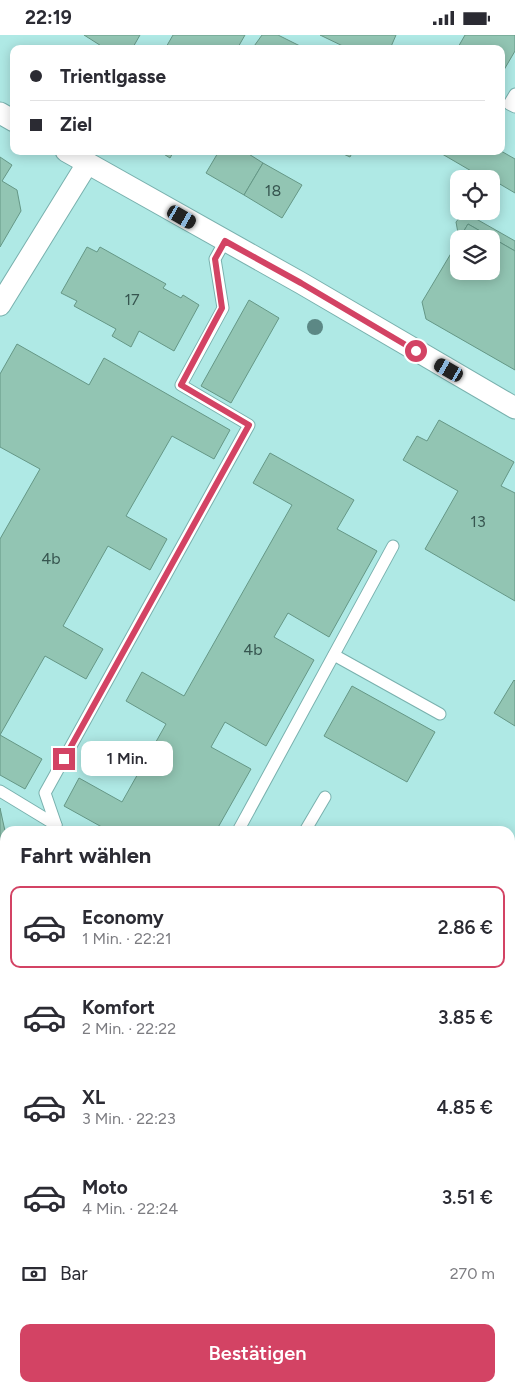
<!DOCTYPE html>
<html lang="de">
<meta charset="utf-8">
<style>
:root{--surface:#fff;--page:#f7f7f7;--text:#2b2b33;--muted:#7c7c81;--line:#e1e1e2;--accent:#d34364}
body{margin:0;font-family:Figtree,sans-serif;background:var(--page);color:var(--text);height:100vh;display:flex;flex-direction:column;font-size:19px;white-space:nowrap}
*{box-sizing:border-box;margin:0}
p{font-size:16px;color:var(--muted)}
.icon{flex:none;width:28px;height:28px;fill:none;stroke:currentColor;stroke-width:2;stroke-linecap:round;stroke-linejoin:round}
.map{position:relative;flex:1;overflow:hidden}
.details{position:absolute;left:0px;top:791px;width:515px;height:566px;display:flex;flex-direction:column;background:var(--surface);border-radius:15px 15px 0 0;box-shadow:0 2px 12px #0003}
.details>*{flex:none}
.banner{position:absolute;left:10px;top:10px;width:495px;height:110px;border-radius:10px;box-shadow:0 2px 12px #0003;display:grid;align-content:center;height:110px;padding:0 20px;background:var(--surface)}
.buttons{position:absolute;left:450px;top:135px;display:grid;gap:10px}
.buttons a{display:grid;place-items:center;width:50px;height:50px;border-radius:10px;background:var(--surface);box-shadow:0 2px 12px #0003;font-size:25px}
.end{position:absolute;width:22px;height:22px;margin:-11px;border:6px solid #d34364;background:#fff;box-shadow:0 0 0 2px #fff}
.from{border-radius:50%}
.bubble{position:absolute;height:35px;border-radius:10px;background:var(--surface);box-shadow:0 2px 12px #0003;font-size:16px;font-weight:600;line-height:35px;text-align:center}
.car{position:absolute;width:15px;height:30px;margin:-15px -8px;border-radius:6px;box-shadow:0 0 4px 1px #0007;background:linear-gradient(#222 24%,#8ab4d8 0 40%,#222 0 76%,#8ab4d8 0 86%,#222 0)}
.banner b{display:flex;align-items:center;gap:18px;height:48px;font-size:19px}
.banner b+b{border-top:1px solid var(--line)}
.banner i{width:12px;height:12px;background:var(--text)}
ul{padding:0;list-style:none}
li{display:flex;align-items:center;gap:15px;height:82px;margin:0 10px 8px;padding:0 10px;border:2px solid transparent;border-radius:10px}
li div{flex:1}
li b{display:block;font-size:19px}
li em{font-style:normal;font-weight:600}
li.active{border-color:var(--accent)}
li>.icon{width:45px;height:45px;stroke-width:1.5}
h2{padding:0 20px;font-size:22px;line-height:60px}
.pay{display:flex;align-items:center;gap:12px;height:55px;padding:0 20px;font-size:19px}
.pay p{margin-inline-start:auto}
.action{display:flex;gap:10px;margin-top:auto;padding:10px 20px}
.action a{flex:1;height:58px;border-radius:10px;background:var(--accent);color:#fff;font-size:20px;font-weight:600;line-height:58px;text-align:center}
.status{display:flex;justify-content:space-between;align-items:center;height:35px;padding:0 25px;background:var(--surface);direction:ltr}
.status svg{height:14px;fill:currentColor}
.map>svg:first-child{display:block}
.green{fill:#52d9d3}
.building{fill:#92c5b3;stroke:#659786}
.lines{fill:none;stroke-linecap:round;stroke-linejoin:round}
.lane-casing{stroke:#79b1ae;stroke-width:13}
.street-casing{stroke:#79b1ae;stroke-width:23}
.path{stroke:#628b88;stroke-width:3;stroke-dasharray:1 4;stroke-linecap:butt}
.lane{stroke:#fff;stroke-width:11}
.street{stroke:#fff;stroke-width:21}
.tree{fill:#5c8885}
.route{stroke:#d34364;stroke-width:6}
.labels{text-anchor:middle;stroke-width:4.5;stroke-linejoin:round;paint-order:stroke}
.number-label{font-size:16px;fill:#375650}
</style>
<div class="status"><b>22:19</b><svg viewBox="0 0 49 12"><path d="M0 12V9h3v3zM5 12V6h3v6zM10 12V3h3v9zM15 12V0h3v12zM26 1h20v11H26zM47 4h2v5h-2z"/></svg></div>
<div class="map">
<svg width="515" height="1357" viewBox="0 0 515 1357">
<rect width="100%" height="100%" fill="#afe9e5"/>
<!-- green -->
<polygon class="green" points="0,1282 5,1290 5,1352 52,1353 58,1357 0,1357"/>
<!-- building -->
<g class="building">
<polygon points="84,0 140,0 132,14 106,14"/>
<polygon points="173,0 245,0 237,14 165,14"/>
<polygon points="262,0 278,0 306,14 252,14"/>
<polygon points="320,0 396,0 390,14 349,14"/>
<polygon points="465,0 515,0 515,16 501,40 501,14 457,14"/>
<polygon points="159,116 174,116 170,123"/>
<polygon points="219,116 244,116 263,128 244,160 206,138"/>
<polygon points="337,116 353,116 350,122"/>
<polygon points="437,116 501,116 515,124 515,158 493,145 492,148 491,144 485,144"/>
<polygon points="0,122 12,130 2,146 17,155 21,176 0,212"/>
<polygon points="263,128 302,150 282,183 244,160"/>
<polygon points="466,180 471,181 515,206 515,216 468,189 461,201 458,198 456,187 461,181"/>
<polygon points="468,189 515,216 515,335 426,284 422,267 459,205 459,236 491,236 491,204 459,204"/>
<polygon points="87,212 97,217 100,212 166,249 163,253 181,263 183,260 199,270 174,316 139,296 131,312 112,301 116,294 74,271 77,266 61,258"/>
<polygon points="249,265 279,283 231,368 201,351"/>
<polygon points="17,309 89,350 104,323 230,395 214,424 172,401 126,481 167,504 150,535 108,511 63,591 103,614 86,644 45,621 0,700 42,724 25,754 0,740 0,504 40,434 0,412 0,339"/>
<polygon points="439,385 514,427 501,451 515,458 515,566 425,514 458,456 403,425 417,401 427,406"/>
<polygon points="270,418 354,465 337,494 377,516 329,602 288,578 274,602 314,625 266,711 225,687 211,712 251,734 216,796 168,796 163,793 161,796 109,796 64,771 79,743 122,767 166,689 126,666 142,637 184,661 292,470 253,448"/>
<polygon points="514,645 515,646 515,691 494,678"/>
<polygon points="352,651 435,697 407,747 324,701"/>
<polygon points="0,773 5,796 5,922 0,923"/>
<polygon points="0,1058 5,1063 5,1097 0,1093"/>
<polygon points="515,1134 515,1168 510,1163 510,1139"/>
<polygon points="510,1230 515,1235 514,1297 510,1293"/>
<polygon points="90,1352 119,1352 115,1357 87,1357"/>
<polygon points="133,1352 204,1352 210,1357 129,1357"/>
<polygon points="225,1352 260,1352 257,1357 230,1357"/>
<polygon points="260,1352 283,1352 279,1357 257,1357"/>
</g>
<g class="lines">
<defs>
<g id="lane">
<polyline points="515,59 509,69 515,72"/>
<polyline points="334,620 440,679"/>
<polyline points="0,756 56,790"/>
<polyline points="56,790 45,758 249,390 181,350 223,273 215,224 225,206"/>
<polyline points="238,796 393,511"/>
<polyline points="305,796 325,762"/>
<polyline points="510,1326 515,1323"/>
<polyline points="510,1352 515,1357"/>
</g>
<g id="street">
<polyline points="0,78 14,86"/>
<polyline points="66,116 301,248 515,373"/>
<polyline points="0,270 87,129"/>
<polyline points="0,1006 5,1011"/>
<polyline points="389,1352 393,1357"/>
<polyline points="419,1352 425,1357"/>
</g>
</defs>
<!-- lane casing -->
<use href="#lane" class="lane-casing"/>
<!-- street casing -->
<use href="#street" class="street-casing"/>
<!-- path -->
<g class="path">
<polyline points="0,1297 5,1307"/>
<polyline points="0,1338 5,1345"/>
<polyline points="10,1352 12,1357"/>
<polyline points="38,1352 42,1357"/>
<polyline points="344,1352 350,1357"/>
</g>
<!-- lane -->
<use href="#lane" class="lane"/>
<!-- street -->
<use href="#street" class="street"/>
</g>
<!-- trees -->
<circle class="tree" cx="315" cy="292" r="8"/>
<g class="lines">
<!-- route -->
<polyline class="route" points="64,724 249,390 181,350 222,273 215,224 225,206 301,248 416,316"/>
</g>
<g class="labels">
<!-- number labels -->
<g class="number-label">
<text x="273" y="161">18</text>
<text x="132" y="270">17</text>
<text x="478" y="492">13</text>
<text x="51" y="529">4b</text>
<text x="253" y="620">4b</text>
</g>
</g>
</svg>
<div class="buttons">
<a><svg class="icon" aria-label="locate" viewBox="0 0 24 24"><circle cx="12" cy="12" r="6"/><path d="M12 2v4M12 18v4M2 12h4M18 12h4"/></svg></a>
<a><svg class="icon" aria-label="layers" viewBox="0 0 24 24"><path d="M12 4l9 5-9 5-9-5zM3 14l9 5 9-5"/></svg></a>
</div>
<i class="end from" style="left:416px;top:316px"></i>
<i class="end" style="left:64px;top:724px"></i>
<div class="bubble" style="left:81px;top:706px;width:92px">1 Min.</div>
<i class="car" style="left:182px;top:182px;rotate:120deg"></i>
<i class="car" style="left:449px;top:335px;rotate:300deg"></i>
<div class="banner">
<b><i class="from"></i>Trientlgasse</b>
<b><i></i>Ziel</b>
</div>
<section class="details">
<h2>Fahrt wählen</h2>
<ul>
<li class="active"><svg class="icon" aria-label="car" viewBox="0 0 24 24"><path d="M5 17H2v-5l4-1 3-4h7l3 4 3 1v5h-3M9 17h6M6 11h13"/><circle cx="7" cy="17" r="2"/><circle cx="17" cy="17" r="2"/></svg><div><b>Economy</b><p>1 Min. · 22:21</p></div><em>2.86 €</em></li>
<li><svg class="icon" aria-label="car" viewBox="0 0 24 24"><path d="M5 17H2v-5l4-1 3-4h7l3 4 3 1v5h-3M9 17h6M6 11h13"/><circle cx="7" cy="17" r="2"/><circle cx="17" cy="17" r="2"/></svg><div><b>Komfort</b><p>2 Min. · 22:22</p></div><em>3.85 €</em></li>
<li><svg class="icon" aria-label="car" viewBox="0 0 24 24"><path d="M5 17H2v-5l4-1 3-4h7l3 4 3 1v5h-3M9 17h6M6 11h13"/><circle cx="7" cy="17" r="2"/><circle cx="17" cy="17" r="2"/></svg><div><b>XL</b><p>3 Min. · 22:23</p></div><em>4.85 €</em></li>
<li><svg class="icon" aria-label="car" viewBox="0 0 24 24"><path d="M5 17H2v-5l4-1 3-4h7l3 4 3 1v5h-3M9 17h6M6 11h13"/><circle cx="7" cy="17" r="2"/><circle cx="17" cy="17" r="2"/></svg><div><b>Moto</b><p>4 Min. · 22:24</p></div><em>3.51 €</em></li>
</ul>
<div class="pay"><svg class="icon" aria-label="cash" viewBox="0 0 24 24"><path d="M3 7h18v10H3z"/><circle cx="12" cy="12" r="2"/></svg>Bar<p>270 m</p></div>
<div class="action"><a>Bestätigen</a></div>
</section>
</div>
